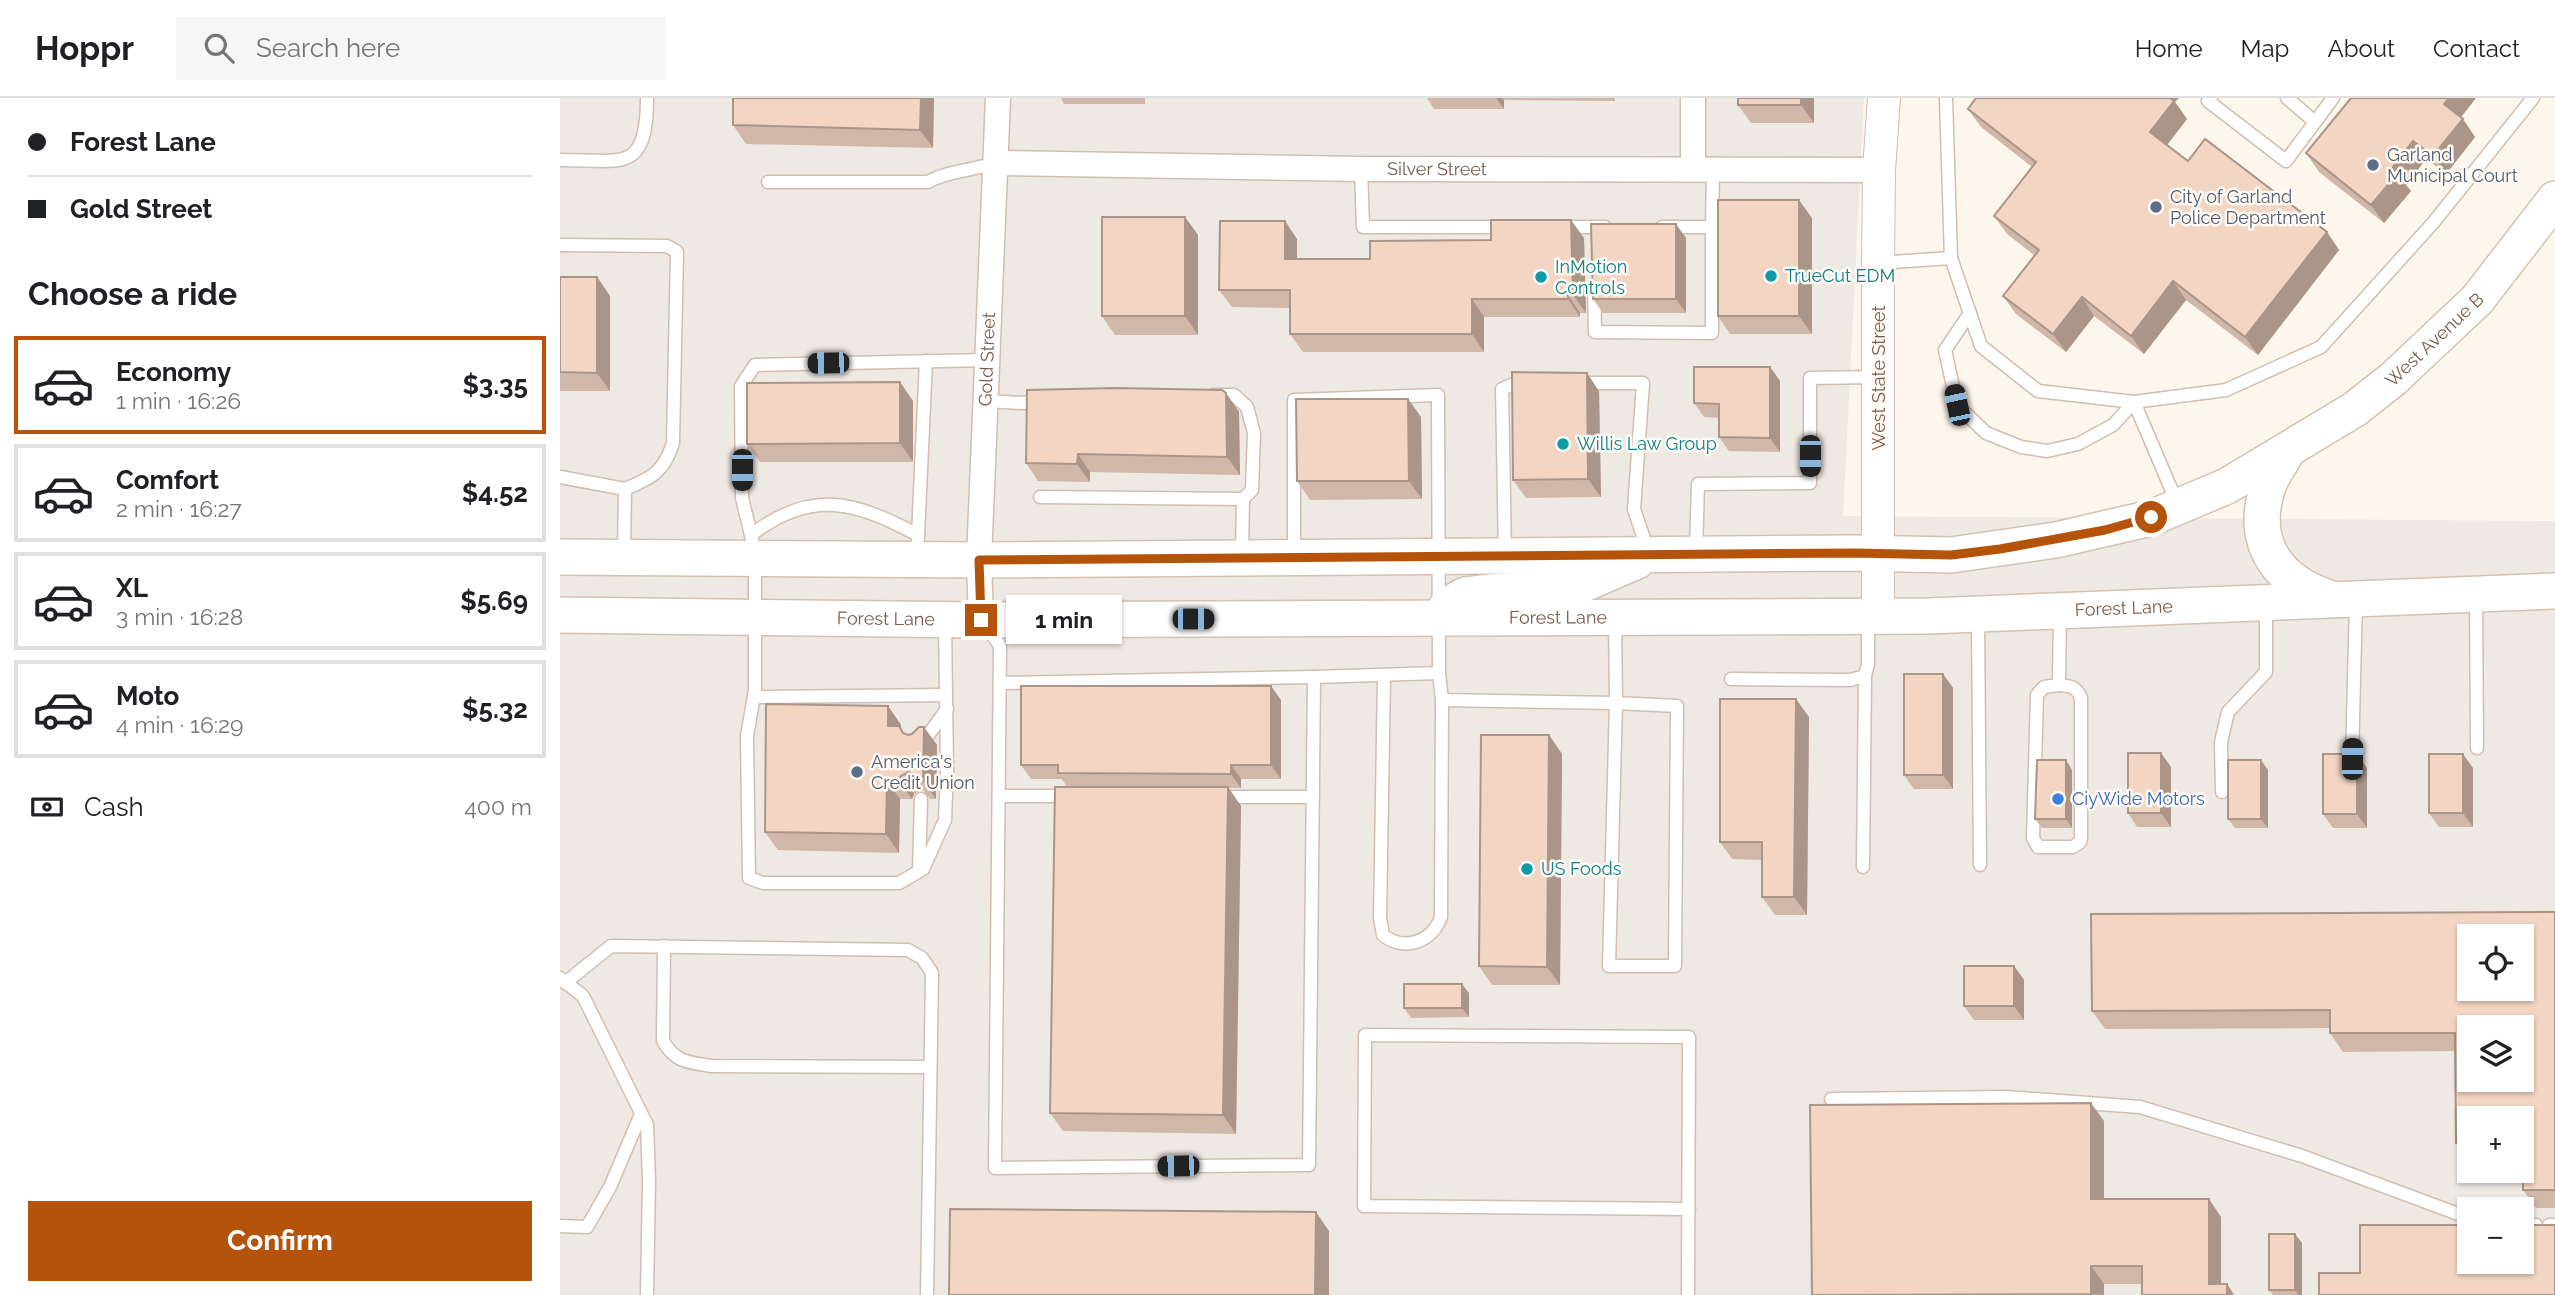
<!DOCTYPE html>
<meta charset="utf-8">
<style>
:root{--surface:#fff;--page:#f6f6f6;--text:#202124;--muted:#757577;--line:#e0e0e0;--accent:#b45309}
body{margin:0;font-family:Raleway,sans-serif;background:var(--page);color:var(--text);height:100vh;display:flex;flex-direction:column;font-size:26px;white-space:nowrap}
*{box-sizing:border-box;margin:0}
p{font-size:23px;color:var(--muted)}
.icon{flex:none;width:38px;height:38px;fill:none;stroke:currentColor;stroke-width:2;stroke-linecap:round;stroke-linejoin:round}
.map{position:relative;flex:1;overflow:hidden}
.panel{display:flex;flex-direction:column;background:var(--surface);width:560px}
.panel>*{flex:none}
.banner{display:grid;align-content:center;height:154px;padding:0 28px;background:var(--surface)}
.buttons{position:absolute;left:1897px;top:826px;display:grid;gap:14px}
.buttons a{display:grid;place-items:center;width:77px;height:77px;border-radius:0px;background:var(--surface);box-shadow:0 2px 5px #0004;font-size:35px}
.end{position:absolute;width:32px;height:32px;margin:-16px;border:9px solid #b45309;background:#fff;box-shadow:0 0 0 4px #fff}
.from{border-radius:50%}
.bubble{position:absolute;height:49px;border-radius:0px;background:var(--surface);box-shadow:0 2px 5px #0004;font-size:23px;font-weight:700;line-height:49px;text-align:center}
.car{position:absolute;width:21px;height:42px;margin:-21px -10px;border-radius:9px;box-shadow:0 0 5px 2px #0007;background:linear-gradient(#222 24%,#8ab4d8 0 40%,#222 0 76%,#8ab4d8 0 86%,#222 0)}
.banner b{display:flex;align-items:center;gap:24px;height:66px;font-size:26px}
.banner b+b{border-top:2px solid var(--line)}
.banner i{width:18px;height:18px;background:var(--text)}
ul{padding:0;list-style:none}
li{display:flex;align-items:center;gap:21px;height:98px;margin:0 14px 10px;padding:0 14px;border:4px solid var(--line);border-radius:0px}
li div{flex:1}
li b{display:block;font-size:26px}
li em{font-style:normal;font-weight:700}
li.selected{border-color:var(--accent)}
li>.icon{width:63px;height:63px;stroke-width:1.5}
h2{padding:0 28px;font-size:32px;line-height:84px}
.pay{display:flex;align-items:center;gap:18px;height:77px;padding:0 28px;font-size:26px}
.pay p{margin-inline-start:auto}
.action{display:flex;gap:14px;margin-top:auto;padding:14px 28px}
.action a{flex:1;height:80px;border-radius:0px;background:var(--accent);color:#fff;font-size:28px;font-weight:700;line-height:80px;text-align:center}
header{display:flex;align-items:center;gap:42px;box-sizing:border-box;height:98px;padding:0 35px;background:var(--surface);border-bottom:2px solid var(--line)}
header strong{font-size:33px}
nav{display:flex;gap:38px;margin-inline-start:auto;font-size:24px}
.search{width:490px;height:63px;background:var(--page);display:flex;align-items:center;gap:18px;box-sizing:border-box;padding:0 24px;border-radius:0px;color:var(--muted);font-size:26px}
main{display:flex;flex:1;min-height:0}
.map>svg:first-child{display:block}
.industrial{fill:#efe9e4;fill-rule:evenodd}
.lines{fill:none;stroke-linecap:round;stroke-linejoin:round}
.service-casing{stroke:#d1beb0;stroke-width:15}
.minor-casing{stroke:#d1beb0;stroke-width:27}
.tertiary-casing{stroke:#d1beb0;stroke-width:34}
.secondary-casing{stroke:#d6c0b0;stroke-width:38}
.service{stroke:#fff;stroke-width:12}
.minor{stroke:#fff;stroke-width:24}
.tertiary{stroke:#fff;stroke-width:32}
.secondary{stroke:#fff;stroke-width:35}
.wall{fill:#d1b7a8}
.shaded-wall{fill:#aa9588}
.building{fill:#f3d5c3;stroke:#aa9588;stroke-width:2;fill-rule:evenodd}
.route{stroke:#b45309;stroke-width:9}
.service-dot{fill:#5c6f8a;stroke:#fffaf3;stroke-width:2.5}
.culture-dot{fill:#0f9aa8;stroke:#fffaf3;stroke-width:2.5}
.shop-dot{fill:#3f7fe0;stroke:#fffaf3;stroke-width:2.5}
.labels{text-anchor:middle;stroke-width:5;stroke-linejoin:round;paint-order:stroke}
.service-label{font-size:18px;fill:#4e5e75;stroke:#fffaf3;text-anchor:start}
.street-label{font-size:18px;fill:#7a5c4d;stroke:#fffaf3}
.culture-label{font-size:18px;fill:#0d838f;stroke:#fffaf3;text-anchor:start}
.shop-label{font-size:18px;fill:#366cbe;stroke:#fffaf3;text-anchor:start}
</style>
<header>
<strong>Hoppr</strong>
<div class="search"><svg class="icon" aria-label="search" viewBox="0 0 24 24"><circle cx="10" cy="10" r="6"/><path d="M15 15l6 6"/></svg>Search here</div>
<nav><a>Home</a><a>Map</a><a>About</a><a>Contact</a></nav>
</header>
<main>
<section class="panel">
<div class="banner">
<b><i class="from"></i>Forest Lane</b>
<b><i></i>Gold Street</b>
</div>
<h2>Choose a ride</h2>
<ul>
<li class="selected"><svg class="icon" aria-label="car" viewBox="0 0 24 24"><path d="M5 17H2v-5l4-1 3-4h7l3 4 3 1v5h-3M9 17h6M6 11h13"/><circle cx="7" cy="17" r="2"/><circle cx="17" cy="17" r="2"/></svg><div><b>Economy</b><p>1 min · 16:26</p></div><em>$3.35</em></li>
<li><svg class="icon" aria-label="car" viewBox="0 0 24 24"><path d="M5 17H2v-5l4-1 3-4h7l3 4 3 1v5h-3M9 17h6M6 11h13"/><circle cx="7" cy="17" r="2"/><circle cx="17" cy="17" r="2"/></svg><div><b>Comfort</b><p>2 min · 16:27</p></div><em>$4.52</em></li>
<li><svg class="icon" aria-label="car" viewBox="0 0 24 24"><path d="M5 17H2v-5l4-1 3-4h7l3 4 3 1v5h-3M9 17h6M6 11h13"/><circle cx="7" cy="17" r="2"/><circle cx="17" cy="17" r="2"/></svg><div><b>XL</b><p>3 min · 16:28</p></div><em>$5.69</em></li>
<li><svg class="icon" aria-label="car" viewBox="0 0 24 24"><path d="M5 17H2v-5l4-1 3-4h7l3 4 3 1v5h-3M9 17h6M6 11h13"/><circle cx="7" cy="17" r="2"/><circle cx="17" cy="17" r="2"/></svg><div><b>Moto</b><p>4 min · 16:29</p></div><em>$5.32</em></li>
</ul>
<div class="pay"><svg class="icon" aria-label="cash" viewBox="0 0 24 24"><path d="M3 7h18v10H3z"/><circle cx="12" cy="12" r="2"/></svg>Cash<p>400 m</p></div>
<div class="action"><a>Confirm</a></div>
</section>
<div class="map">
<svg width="1995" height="1197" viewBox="0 0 1995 1197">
<rect width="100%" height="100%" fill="#fdf6ec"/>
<!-- industrial -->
<path class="industrial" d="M0,0H1304L1283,418L1995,423V1197H0ZM1909,838H1962V891H1909ZM1909,929H1962V982H1909ZM1909,1020H1962V1073H1909ZM1909,1111H1962V1164H1909Z"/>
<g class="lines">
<defs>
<g id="service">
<polyline points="1651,0 1648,3 1726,63 1773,0"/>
<polyline points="1727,0 1755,24"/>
<path d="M0,62C62,62 87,76 87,0"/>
<polyline points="801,71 803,129 947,129"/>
<path d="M208,84H368C388,73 413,72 436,65"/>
<polyline points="1001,129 1045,129"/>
<polyline points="1102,129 1152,129 1153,71"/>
<path d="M0,147L107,148L117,154L113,345C104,374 92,380 65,391L64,459"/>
<polyline points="1391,160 1421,248 1478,293 1574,304 1618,407"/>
<polyline points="1318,165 1391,160 1386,0"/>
<polyline points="1034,187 1035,234 1152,235 1152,129"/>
<polyline points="1410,215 1385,252 1397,307 1426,335 1461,349 1487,353 1518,346 1553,327 1574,304 1666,292 1761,249 1873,125 1973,0"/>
<polyline points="1019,285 1083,285 1074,411 1088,453"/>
<polyline points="653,297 674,297 687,309 694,335 692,392 683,401"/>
<polyline points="426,303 463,305 481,302"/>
<polyline points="0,379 65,391"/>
<polyline points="480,399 683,401 682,456"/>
<path d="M191,437C252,390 296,404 358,437"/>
<polyline points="1136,453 1138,386 1250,385 1250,280 1317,279"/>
<polyline points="945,457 942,291 958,284 966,284"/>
<path d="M734,458V302L878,297L879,575L882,602L881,819C872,844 844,854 823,837L820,820L824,578"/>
<polyline points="357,459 366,263"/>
<polyline points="1916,497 1917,650"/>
<polyline points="1418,519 1420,767"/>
<polyline points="385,525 387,672 385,722 363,771 339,785 203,785 189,780 187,638 195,592 195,460 191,437 182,400 181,288 195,267 428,262"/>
<polyline points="426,528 440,548 435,1070 749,1067 754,579 879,575"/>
<polyline points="1171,581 1290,582 1305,578 1308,566 1308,521"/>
<polyline points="440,585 754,579"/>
<path d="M1499,587C1510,588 1516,588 1521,600V740L1520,744L1513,749H1478L1473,740L1477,597L1484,589L1499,587L1500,513"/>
<polyline points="194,599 386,597"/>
<polyline points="882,602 1056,605 1049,868 1115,868 1117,608 1056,605 1055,520"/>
<polyline points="361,647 387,611"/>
<polyline points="1792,661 1796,502"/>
<polyline points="1662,694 1661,644 1668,614 1706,574 1706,506"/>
<polyline points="439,698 511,698"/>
<polyline points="659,699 753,699"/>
<polyline points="1303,769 1305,578"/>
<polyline points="359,773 361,701"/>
<path d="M104,848L103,943C116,965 128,964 151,968L370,969"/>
<polyline points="0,880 23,898 87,1027 89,1083 87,1197"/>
<polyline points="5,885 51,848 348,852 362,860 372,875 367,1197"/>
<polyline points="1271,1001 1447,999 1580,1009 1742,1058 1909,1120"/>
<polyline points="1962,1127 1976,1127"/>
<polyline points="1989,1127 1995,1127"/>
<polyline points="0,1128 27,1129 50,1089 81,1016"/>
<polyline points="1128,1197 1129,939 805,937 804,1108 1129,1111"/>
</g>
<g id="minor">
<polyline points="1133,0 1133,71"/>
<path id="s1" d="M436,65L801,71L1319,72"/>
<path id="s2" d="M421,522L419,462L438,0"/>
</g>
<polyline id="tertiary" points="1318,518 1318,165 1319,72 1324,0"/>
<g id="secondary">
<path d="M1727,353C1721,366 1711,377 1707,391C1690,447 1719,485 1772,501"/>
<path id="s3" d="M0,459L419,462L1295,455L1391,457L1496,442L1591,420L1667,388L1795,311L1833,281L1917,202L1995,101"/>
<path id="s4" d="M0,517L421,522L1369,518L1995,493"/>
<polyline points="879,520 888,507 905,497 928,494 1017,489 1077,463"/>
</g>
</defs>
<!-- service casing -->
<use href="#service" class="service-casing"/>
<!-- minor casing -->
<use href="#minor" class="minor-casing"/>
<!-- tertiary casing -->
<use href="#tertiary" class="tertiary-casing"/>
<!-- secondary casing -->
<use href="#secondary" class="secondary-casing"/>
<!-- service -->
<use href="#service" class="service"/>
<!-- minor -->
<use href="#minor" class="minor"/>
<!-- tertiary -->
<use href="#tertiary" class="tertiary"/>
<!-- secondary -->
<use href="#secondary" class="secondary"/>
</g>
<!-- wall -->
<g class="wall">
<polygon points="374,0 373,50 186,46 173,27"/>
<polygon points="501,0 585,0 585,6 504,6"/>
<polygon points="867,0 1055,0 1055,3 944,2 944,11 874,11"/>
<polygon points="1254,0 1254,25 1191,25 1178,7"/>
<polygon points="1916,0 1901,19 1915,39 1886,76 1866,61 1846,87 1851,93 1824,125 1759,74 1746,55"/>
<polygon points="1615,4 1627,21 1607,47 1628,63 1767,134 1779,152 1698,257 1626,202 1584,256 1534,218 1506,254 1456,216 1443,198 1474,157 1447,136 1434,118 1472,69 1421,29 1408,11"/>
<polygon points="625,119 638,137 638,237 555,237 542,218"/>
<polygon points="1252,120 1252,236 1170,236 1158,218"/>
<polygon points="725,123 737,141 737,161 810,161 931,142 1024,140 1026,215 1020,215 1020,219 924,219 924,254 743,254 730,236 730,210 672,209 659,192"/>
<polygon points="1126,140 1126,215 1043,215 1033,201"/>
<polygon points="0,179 37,179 50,198 50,293 0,293"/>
<polygon points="1210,269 1220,283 1220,354 1169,353 1159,339 1159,320 1144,319 1134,305"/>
<polygon points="1039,293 1041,399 966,400 953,382"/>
<polygon points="666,295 679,314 680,377 530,374 530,384 478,383 466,365"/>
<polygon points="848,301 861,319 862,401 750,402 737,383"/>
<polygon points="353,303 353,364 200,364 187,346"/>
<polygon points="1383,576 1393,590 1393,691 1354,691 1344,677"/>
<polygon points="721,602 721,681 681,681 681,690 668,690 681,708 676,1036 503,1033 490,1015 507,689 502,681 471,681 461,667"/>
<polygon points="328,608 341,627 341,631 345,636 377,647 376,701 370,701 364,693 361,692 354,696 352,701 340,701 339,755 218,752 205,734"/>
<polygon points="1249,619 1247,817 1215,817 1202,799 1202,762 1172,761 1160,744"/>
<polygon points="989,637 1002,656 1000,887 932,887 919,868"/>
<polygon points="1601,655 1611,669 1611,729 1577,729 1568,715"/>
<polygon points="1807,670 1807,730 1773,730 1763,716"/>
<polygon points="1913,670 1913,729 1879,729 1869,715"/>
<polygon points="1512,672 1512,730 1482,730 1475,721"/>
<polygon points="1708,672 1708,730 1675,730 1668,721"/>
<polygon points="1995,814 1995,1110 1976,1110 1963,1092 1962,1020 1909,1020 1909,1064 1896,1045 1895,953 1783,954 1770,935 1770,930 1545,931 1532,913"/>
<polygon points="1454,868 1464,882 1464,922 1414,922 1404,908"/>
<polygon points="909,895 909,919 851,920 844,910"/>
<polygon points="1544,1023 1544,1101 1661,1119 1661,1186 1667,1186 1674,1197 1582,1197 1582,1186 1544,1186 1544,1197 1252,1197"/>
<polygon points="1742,1145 1742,1197 1713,1197 1709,1192"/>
</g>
<!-- shaded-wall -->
<g class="shaded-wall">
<polygon points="361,0 374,0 373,50 360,32"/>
<polygon points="936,0 942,0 944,2 944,11"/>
<polygon points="1241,0 1254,0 1254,25 1241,7"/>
<polygon points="1605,0 1619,0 1615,4 1627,21 1603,52 1590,34"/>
<polygon points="1889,0 1916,0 1897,24 1884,6"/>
<polygon points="1903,21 1915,39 1886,76 1873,58"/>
<polygon points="1853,43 1866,61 1846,87 1851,93 1824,125 1811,107 1832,70"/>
<polygon points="1239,102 1252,120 1252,236 1239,218"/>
<polygon points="625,119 638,137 638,237 625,218"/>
<polygon points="1011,122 1024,140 1026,215 1013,197"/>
<polygon points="725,123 737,141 737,179 725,161"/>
<polygon points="1116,126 1126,140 1126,215 1116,201"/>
<polygon points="1767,134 1779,152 1698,257 1685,239"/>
<polygon points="37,179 50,198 50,293 37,275"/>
<polygon points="1613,183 1626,202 1584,256 1571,238"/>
<polygon points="1008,197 1020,215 1020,219 1008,201"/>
<polygon points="1522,199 1534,218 1506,254 1493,236"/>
<polygon points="912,201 924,219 924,254 912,236"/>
<polygon points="1210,269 1220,283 1220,354 1210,340"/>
<polygon points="1027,275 1039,293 1041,399 1028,381"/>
<polygon points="340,284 353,303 353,364 340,345"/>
<polygon points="666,295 679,314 680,377 667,359"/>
<polygon points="848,301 861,319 862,401 849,383"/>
<polygon points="518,356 530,374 530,384 517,366"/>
<polygon points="1383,576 1393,590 1393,691 1383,677"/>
<polygon points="711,588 721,602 721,681 711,667"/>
<polygon points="1236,601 1249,619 1247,817 1234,799"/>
<polygon points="328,608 341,627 341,631 352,647 343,635 328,628"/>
<polygon points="364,629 377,647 376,701 363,683"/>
<polygon points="989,637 1002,656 1000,887 987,869"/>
<polygon points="1601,655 1611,669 1611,729 1601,715"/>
<polygon points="1797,656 1807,670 1807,730 1797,716"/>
<polygon points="1903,656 1913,670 1913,729 1903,715"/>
<polygon points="1506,662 1512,672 1512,730 1506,721"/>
<polygon points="1701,662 1708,672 1708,730 1701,721"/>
<polygon points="671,667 681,681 681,690 671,676"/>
<polygon points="341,678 354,696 352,701 339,683"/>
<polygon points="327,683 340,701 339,755 326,736"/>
<polygon points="668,689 681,708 676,1036 663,1017"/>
<polygon points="1454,868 1464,882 1464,922 1454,908"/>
<polygon points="902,886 909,895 909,919 902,910"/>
<polygon points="1531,1005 1544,1023 1544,1119 1531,1101"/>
<polygon points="1649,1101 1661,1119 1661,1197 1649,1186"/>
<polygon points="756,1114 769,1133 769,1197 755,1197"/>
<polygon points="1735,1136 1742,1145 1742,1197 1739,1197 1735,1192"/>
<polygon points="1531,1168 1544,1186 1544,1197 1531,1196"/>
<polygon points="1667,1186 1674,1197 1667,1197"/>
</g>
<!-- building -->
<g class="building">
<polygon points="173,0 361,0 360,32 173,27"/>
<rect x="1178" y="0" width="63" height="7"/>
<polygon points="1416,0 1610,0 1614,3 1590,34 1628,63 1645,41 1767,134 1685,239 1613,183 1571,238 1522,199 1493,236 1443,198 1479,152 1434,118 1476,64 1408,11"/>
<polygon points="1791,0 1889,0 1884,6 1903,21 1873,58 1853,43 1832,70 1838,75 1811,107 1746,55"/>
<rect x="1158" y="102" width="81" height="116"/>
<rect x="542" y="119" width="83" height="99"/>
<polygon points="931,122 1011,122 1013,197 1008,197 1008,201 912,201 912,236 730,236 730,192 659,192 660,123 725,123 725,161 810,161 810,143 931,142"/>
<polygon points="1031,126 1116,126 1116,201 1033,201"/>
<polygon points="0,179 37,179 37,275 0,274"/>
<polygon points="1134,269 1210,269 1210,340 1159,339 1159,306 1134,305"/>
<polygon points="952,274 1027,275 1028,381 953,382"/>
<polygon points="340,284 340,345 187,346 187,285"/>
<polygon points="555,290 662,292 666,295 667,359 518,356 517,366 466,365 467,292"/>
<polygon points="736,301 848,301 849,383 737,383"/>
<rect x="1344" y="576" width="39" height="101"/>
<polygon points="461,588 711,588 711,667 671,667 671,676 498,675 498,667 461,667"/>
<polygon points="1160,601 1236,601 1234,799 1202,799 1202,744 1160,744"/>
<polygon points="206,606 328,608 328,628 339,628 343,635 348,637 352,636 359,629 364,629 363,683 357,683 353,676 348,674 341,678 339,683 327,683 326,736 205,734"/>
<polygon points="921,637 989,637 987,869 919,868"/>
<rect x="1568" y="655" width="33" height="60"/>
<rect x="1763" y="656" width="34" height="60"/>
<rect x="1869" y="656" width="34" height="59"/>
<polygon points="1477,662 1506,662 1506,721 1475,721"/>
<rect x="1668" y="662" width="33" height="59"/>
<polygon points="495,689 668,689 663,1017 490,1015"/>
<path d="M1995,814V1092H1963L1962,1020H1909V1045H1896L1895,935H1770V912L1532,913L1531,816ZM1909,838H1962V891H1909ZM1909,929H1962V982H1909Z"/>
<rect x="1404" y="868" width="50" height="40"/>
<rect x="844" y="886" width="58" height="24"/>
<polygon points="1531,1005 1531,1101 1649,1101 1649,1186 1667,1186 1667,1197 1582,1197 1582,1168 1531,1168 1531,1196 1252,1197 1250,1007"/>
<polygon points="390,1111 756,1114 755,1197 389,1197"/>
<polygon points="1800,1127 1909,1127 1909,1164 1962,1164 1962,1127 1995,1127 1995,1197 1759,1197 1759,1175 1800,1175"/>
<rect x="1709" y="1136" width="26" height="56"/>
</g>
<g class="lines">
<!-- route -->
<polyline class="route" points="421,522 419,462 1295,455 1391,457 1440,451 1545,432 1591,419"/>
</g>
<!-- markers -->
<g class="service-dot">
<circle cx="1813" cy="67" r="7"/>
<circle cx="1596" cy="109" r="7"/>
<circle cx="297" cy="674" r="7"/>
</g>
<g class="culture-dot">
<circle cx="1211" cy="178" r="7"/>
<circle cx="981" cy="179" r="7"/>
<circle cx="1003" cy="346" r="7"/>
<circle cx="967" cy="771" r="7"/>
</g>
<circle class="shop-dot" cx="1498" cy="701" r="7"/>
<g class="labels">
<!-- service labels -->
<g class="service-label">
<text x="1827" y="63">Garland<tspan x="1827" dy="21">Municipal Court</tspan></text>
<text x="1610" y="105">City of Garland<tspan x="1610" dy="21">Police Department</tspan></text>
<text x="311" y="670">America's<tspan x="311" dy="21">Credit Union</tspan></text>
</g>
<!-- street labels -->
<g class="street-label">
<text dy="6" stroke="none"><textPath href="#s1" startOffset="441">Silver Street</textPath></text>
<text dy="6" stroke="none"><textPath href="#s3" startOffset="1932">West Avenue B</textPath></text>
<text dy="6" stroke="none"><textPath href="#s2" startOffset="261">Gold Street</textPath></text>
<text transform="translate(1319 280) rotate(-90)" y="6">West State Street</text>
<text dy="6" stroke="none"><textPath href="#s4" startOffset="1564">Forest Lane</textPath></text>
<text dy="6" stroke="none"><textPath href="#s4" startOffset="998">Forest Lane</textPath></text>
<text dy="6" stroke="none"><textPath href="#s4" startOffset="326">Forest Lane</textPath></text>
</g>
<!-- culture labels -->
<g class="culture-label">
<text x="995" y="175">InMotion<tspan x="995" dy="21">Controls</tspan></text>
<text x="1225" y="184">TrueCut EDM</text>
<text x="1017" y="352">Willis Law Group</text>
<text x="981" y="777">US Foods</text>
</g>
<!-- shop labels -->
<g class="shop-label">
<text x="1512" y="707">CiyWide Motors</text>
</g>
</g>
</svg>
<div class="buttons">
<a><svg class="icon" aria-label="locate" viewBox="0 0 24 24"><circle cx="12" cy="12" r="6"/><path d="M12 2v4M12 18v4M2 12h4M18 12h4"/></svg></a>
<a><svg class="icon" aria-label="layers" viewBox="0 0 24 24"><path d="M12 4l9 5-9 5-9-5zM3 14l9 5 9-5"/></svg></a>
<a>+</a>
<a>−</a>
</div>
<i class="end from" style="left:1591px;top:419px"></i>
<i class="end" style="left:421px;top:522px"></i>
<div class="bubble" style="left:446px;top:497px;width:116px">1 min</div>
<i class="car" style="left:268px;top:265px;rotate:269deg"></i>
<i class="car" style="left:1397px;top:307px;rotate:348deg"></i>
<i class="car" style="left:1250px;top:358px;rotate:180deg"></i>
<i class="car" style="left:182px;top:372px;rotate:180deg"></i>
<i class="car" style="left:633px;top:521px;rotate:90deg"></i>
<i class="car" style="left:1792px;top:661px;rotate:1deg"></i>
<i class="car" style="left:618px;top:1068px;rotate:269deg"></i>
</div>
</main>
